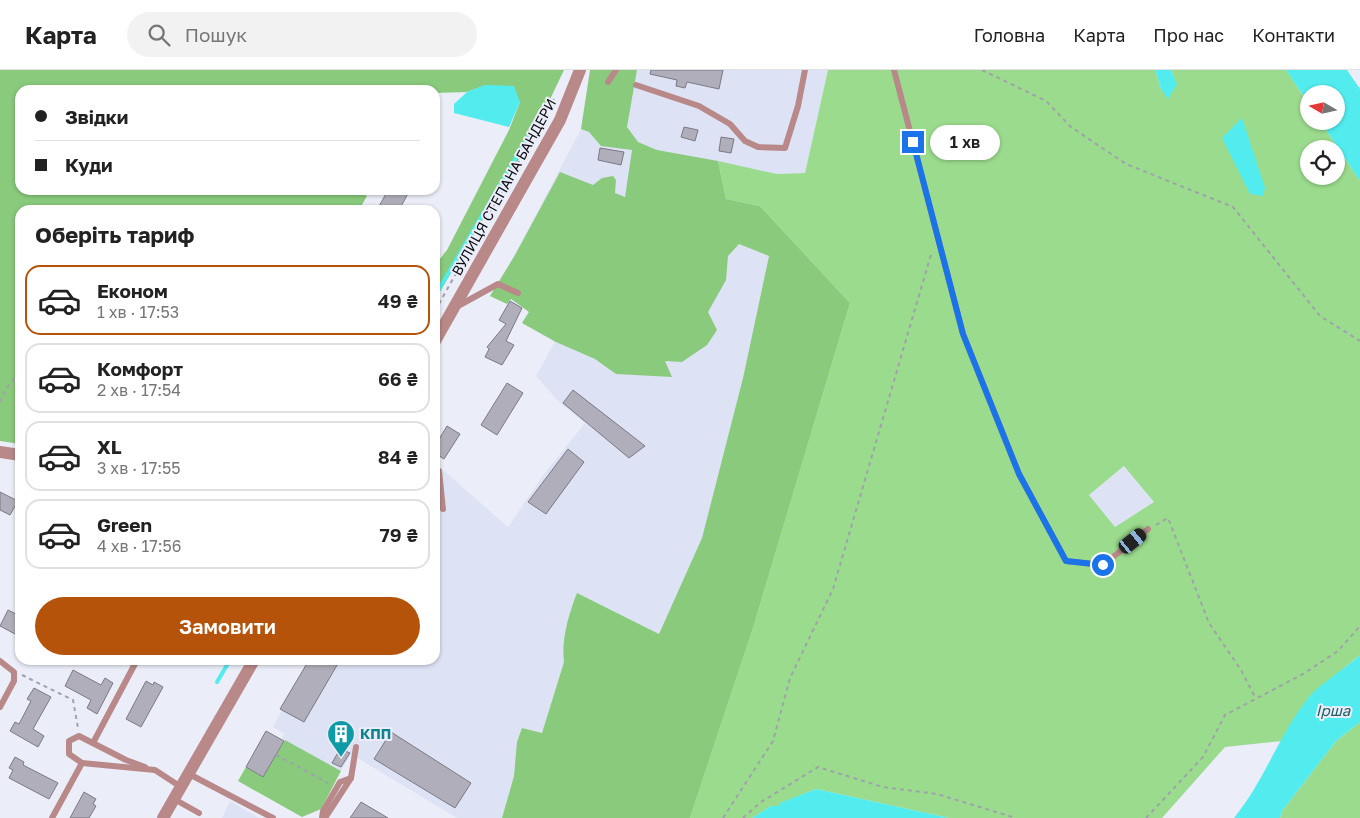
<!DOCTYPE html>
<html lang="uk">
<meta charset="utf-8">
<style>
:root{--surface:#fff;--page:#f2f2f2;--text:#222;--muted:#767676;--line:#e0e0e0;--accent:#b45309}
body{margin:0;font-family:"Golos Text",sans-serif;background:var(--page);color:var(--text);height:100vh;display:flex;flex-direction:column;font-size:19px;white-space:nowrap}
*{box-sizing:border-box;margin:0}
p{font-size:16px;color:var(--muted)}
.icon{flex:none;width:28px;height:28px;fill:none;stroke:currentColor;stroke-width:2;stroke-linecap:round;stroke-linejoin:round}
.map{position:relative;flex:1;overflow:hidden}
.details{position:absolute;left:15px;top:135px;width:425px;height:460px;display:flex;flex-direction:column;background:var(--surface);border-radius:15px;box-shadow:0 1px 4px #0004}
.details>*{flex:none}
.hud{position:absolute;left:15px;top:15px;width:425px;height:110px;border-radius:15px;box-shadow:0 1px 4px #0004;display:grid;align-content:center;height:110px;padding:0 20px;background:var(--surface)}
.needle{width:32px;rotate:279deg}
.fabs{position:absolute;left:1300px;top:15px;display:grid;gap:10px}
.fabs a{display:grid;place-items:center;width:45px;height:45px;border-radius:50%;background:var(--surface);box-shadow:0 1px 4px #0004;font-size:25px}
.end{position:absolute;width:22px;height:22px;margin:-11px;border:6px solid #1a73e8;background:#fff;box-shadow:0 0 0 2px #fff}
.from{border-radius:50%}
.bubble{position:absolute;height:35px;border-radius:18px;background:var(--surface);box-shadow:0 1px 4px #0004;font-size:16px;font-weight:600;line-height:35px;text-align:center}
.car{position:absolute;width:15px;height:30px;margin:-15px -8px;border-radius:6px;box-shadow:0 0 4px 1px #0007;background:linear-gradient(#222 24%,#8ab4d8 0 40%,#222 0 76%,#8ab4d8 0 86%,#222 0)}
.hud b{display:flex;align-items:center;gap:18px;height:48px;font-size:19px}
.hud b+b{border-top:1px solid var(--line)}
.hud i{width:12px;height:12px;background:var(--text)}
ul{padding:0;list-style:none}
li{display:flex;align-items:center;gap:15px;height:70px;margin:0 10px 8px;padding:0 10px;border:2px solid var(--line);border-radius:15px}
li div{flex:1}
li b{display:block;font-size:19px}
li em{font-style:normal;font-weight:600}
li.current{border-color:var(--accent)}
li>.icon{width:45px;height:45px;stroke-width:1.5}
h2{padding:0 20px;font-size:22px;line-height:60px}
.primary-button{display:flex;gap:10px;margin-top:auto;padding:10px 20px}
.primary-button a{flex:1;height:58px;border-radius:30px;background:var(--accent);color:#fff;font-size:20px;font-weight:600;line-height:58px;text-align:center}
header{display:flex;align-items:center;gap:30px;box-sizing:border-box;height:70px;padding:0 25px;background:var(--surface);border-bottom:1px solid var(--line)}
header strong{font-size:24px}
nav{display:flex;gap:28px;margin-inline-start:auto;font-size:18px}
.search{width:350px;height:45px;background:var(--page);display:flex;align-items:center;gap:12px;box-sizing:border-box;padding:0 18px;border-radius:28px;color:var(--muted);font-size:19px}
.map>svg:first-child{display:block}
.built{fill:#dee2f5}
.green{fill:#9bdb8d;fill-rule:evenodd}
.forest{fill:#89ca7c}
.water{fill:#52ecef}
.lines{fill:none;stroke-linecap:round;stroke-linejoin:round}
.stream{stroke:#52ecef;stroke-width:4}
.building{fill:#b0aeba;stroke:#7b7984}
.path{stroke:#a0a2ab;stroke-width:2;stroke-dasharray:4 4;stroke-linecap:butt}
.service{stroke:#b88988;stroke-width:6}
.minor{stroke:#b88988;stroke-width:12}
.tertiary{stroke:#b88988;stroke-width:12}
.route{stroke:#1a73e8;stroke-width:6}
.labels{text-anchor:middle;stroke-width:4;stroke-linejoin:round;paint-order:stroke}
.street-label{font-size:14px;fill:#0d0e11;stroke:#ebedf9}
.culture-label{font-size:14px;font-weight:bold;fill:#0d838f;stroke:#ebedf9;text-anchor:start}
.water-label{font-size:15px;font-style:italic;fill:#215f61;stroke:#ebedf9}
</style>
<header>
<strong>Карта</strong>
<div class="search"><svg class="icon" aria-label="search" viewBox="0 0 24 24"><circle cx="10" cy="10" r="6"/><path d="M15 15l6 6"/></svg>Пошук</div>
<nav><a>Головна</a><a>Карта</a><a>Про нас</a><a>Контакти</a></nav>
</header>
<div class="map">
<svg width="1360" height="748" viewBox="0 0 1360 748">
<rect width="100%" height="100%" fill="#ebedf9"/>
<!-- built -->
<g class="built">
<polygon points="637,0 828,0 805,103 777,104 657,80 638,72 627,58"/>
<polygon points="581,59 633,76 626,128 769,186 743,308 702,468 659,564 578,524 571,539 563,584 564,592 542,663 522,658 514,706 502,748 457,748 351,684 341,701 282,669 284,663 273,657 282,640 291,645 323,590 435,590 435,475 439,468 435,466 435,393 508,457 544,404 585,353 559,332 536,306 555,272 522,253 540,222 505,203"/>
<polygon points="1125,396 1154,432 1115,457 1089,425"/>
<polygon points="230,731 259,748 222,748"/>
</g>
<!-- green -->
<g class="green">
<path d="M828,0H1155L1161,19L1173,4L1171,0H1286L1309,34V51H1320L1360,111V585L1310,626L1282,671L1225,677L1162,748H949L816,719L781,733L779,736H771L752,748H690L753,558L850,233L760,136L726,129L718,91L777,104L805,103ZM1309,79H1336V106H1309ZM1124,396L1154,432L1115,457L1089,425Z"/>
<polygon points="1360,652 1360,748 1280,748 1282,741 1336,671"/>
</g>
<!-- forest -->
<g class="forest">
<polygon points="0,0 564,0 531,69 435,230 435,195 447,180 509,60 520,32 486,15 467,22 435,23 435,20 374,18 373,20 20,20 20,120 357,120 367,126 359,140 20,140 20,374 0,371"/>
<path d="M590,0H637L627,57L638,72L657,80L718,91L726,129L760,136L850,233L753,558L690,748H502L514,706L517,672L522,658L542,663L564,592C561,570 569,543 577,523L659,564L702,468L743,308L769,186L739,174L728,186L726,210L708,242L717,260L707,275L682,292L665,291L672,307L616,304L595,289L556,272L522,253L529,242L511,229L507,234L490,226L515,185L560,102L593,115L602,108L613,106L616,110L615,123L625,127L632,80L601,76L589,62L581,59Z"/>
<polygon points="285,670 341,701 321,739 302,747 238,711 246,697 263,707"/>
</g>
<!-- water -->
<g class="water">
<polygon points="1155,0 1171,0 1177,14 1168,29 1161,19"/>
<polygon points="1286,0 1347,0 1360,19 1360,111 1320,51 1336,51 1336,24 1309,24 1309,34"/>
<polygon points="485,15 514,16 520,32 509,57 454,43 454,34 467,22"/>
<polygon points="1242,48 1265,118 1263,126 1250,124 1222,68"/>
<path d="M1360,585V652L1336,671L1282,741L1280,748H1234C1265,710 1279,664 1309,627C1320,614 1346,598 1360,585Z"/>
<polygon points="816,719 949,748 752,748 771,736 779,736 780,733"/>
</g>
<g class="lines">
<!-- stream -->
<g class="stream">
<polyline points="435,226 538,50"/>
<polyline points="217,612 230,590"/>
</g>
</g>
<!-- building -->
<g class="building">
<polygon points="651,0 723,0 719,19 687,12 685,18 676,16 677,10 650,4"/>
<polygon points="684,57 698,60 695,71 681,67"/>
<polygon points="721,67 734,69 731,83 719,81"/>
<polygon points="600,78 624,82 621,95 598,90"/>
<polygon points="388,120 410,120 399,140 377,140"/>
<polygon points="510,231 522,238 506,271 514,275 502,295 485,287 489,279 487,277 506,254 499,250"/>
<polygon points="507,313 523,323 497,365 481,355"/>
<polygon points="573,320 645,376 629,388 563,333"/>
<polygon points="447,356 460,364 444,389 435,383 435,376"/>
<polygon points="568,379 584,392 546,444 528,432"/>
<polygon points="0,422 18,431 10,445 0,440"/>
<polygon points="8,540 20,546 20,555 15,564 0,556"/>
<polygon points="309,590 340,590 304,652 280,639"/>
<polygon points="73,600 101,615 105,608 113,613 97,644 87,638 91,630 65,616"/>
<polygon points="146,611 153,615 154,612 163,617 141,657 126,649"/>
<polygon points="34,618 51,627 33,659 44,666 38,677 10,661 15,652 19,654 31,631 27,629"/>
<polygon points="266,661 284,671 263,707 246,697"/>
<polygon points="391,662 471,713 455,738 374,689"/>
<polygon points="340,679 350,683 341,697 332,693"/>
<polygon points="15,687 24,692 23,695 58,713 49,729 9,708 13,700 9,698"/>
<polygon points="84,722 96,729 93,734 96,736 89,748 70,748"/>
<polygon points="361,732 388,748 350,748"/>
</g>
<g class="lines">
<!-- path -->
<g class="path">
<polyline points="982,0 1046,31 1071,57 1126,94 1233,137 1320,246 1360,271"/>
<polyline points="435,241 554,29"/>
<polyline points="0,332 5,320 20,302"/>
<polyline points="1156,455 1168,448 1209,553 1241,600 1256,629"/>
<polyline points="22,605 73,630 78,658"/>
<polyline points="276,685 328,713"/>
<polyline points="723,748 773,671 790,608 833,519 932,181"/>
<polyline points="743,748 761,732 818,697 883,717 937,724 1016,748"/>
<polyline points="1146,748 1203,687 1225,645 1303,604 1338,581 1360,556"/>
</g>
<!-- service -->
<g class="service">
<polyline points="894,0 963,264 1019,404 1066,491 1103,495 1148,459"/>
<polyline points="608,12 616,0"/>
<polyline points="636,15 699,36 730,54 745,71 758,77 785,78 798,36 805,0"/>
<polyline points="458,236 498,214 518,223"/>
<polyline points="435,398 439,401 443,439"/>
<polyline points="0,591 14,602 14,611 0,637"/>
<polyline points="93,673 137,590"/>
<polyline points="82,693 69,684 69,671 79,666 126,690 145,697"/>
<polyline points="189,704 273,748"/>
<polyline points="174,729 199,743"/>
<polyline points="52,748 82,693 155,700 181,717"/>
<polyline points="322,748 323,741 340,712 351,708"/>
<polyline points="325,748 351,708 356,677"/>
</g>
<!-- minor -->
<polyline class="minor" points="0,382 20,385"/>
<!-- tertiary -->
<g class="tertiary">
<polyline points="435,271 560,50 580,0"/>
<polyline points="163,748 254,590"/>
</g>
</g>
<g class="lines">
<!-- route -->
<polyline class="route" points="913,72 963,264 1019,404 1066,491 1103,495"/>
</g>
<!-- icons -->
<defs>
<symbol id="building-pin" viewBox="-11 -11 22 30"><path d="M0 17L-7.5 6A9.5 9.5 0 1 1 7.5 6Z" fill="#0f9aa8" stroke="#ebedf9"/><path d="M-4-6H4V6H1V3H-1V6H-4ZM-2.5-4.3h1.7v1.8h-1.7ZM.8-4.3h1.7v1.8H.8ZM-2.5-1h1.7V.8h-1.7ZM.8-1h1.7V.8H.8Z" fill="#fff"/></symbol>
</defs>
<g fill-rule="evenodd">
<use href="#building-pin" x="325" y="648" width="32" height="43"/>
</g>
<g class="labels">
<!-- street labels -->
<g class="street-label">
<text transform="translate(504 117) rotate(-61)" y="5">ВУЛИЦЯ СТЕПАНА БАНДЕРИ</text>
</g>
<!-- culture labels -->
<g class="culture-label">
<text x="360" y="669">КПП</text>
</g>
<!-- water labels -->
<g class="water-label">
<text x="1333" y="646">Ірша</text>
</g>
</g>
</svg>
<div class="fabs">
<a><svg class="needle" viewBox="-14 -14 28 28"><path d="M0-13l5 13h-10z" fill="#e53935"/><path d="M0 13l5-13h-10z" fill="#767676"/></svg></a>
<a><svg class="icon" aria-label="locate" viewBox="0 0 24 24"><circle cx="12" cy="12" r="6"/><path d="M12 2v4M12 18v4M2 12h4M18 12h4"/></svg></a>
</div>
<i class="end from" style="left:1103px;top:495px"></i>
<i class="end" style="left:913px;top:72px"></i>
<div class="bubble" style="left:930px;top:55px;width:70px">1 хв</div>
<i class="car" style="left:1133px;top:471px;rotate:51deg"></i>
<div class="hud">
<b><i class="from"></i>Звідки</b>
<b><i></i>Куди</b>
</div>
<section class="details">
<h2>Оберіть тариф</h2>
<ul>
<li class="current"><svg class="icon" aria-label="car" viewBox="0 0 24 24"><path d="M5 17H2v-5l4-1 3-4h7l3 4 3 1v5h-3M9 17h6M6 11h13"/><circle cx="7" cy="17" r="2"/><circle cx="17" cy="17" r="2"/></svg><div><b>Економ</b><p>1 хв · 17:53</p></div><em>49 ₴</em></li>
<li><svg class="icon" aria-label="car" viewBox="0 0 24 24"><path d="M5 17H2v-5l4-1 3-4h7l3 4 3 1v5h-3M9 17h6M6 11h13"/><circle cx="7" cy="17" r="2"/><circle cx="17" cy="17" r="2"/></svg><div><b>Комфорт</b><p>2 хв · 17:54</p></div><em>66 ₴</em></li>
<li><svg class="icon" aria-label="car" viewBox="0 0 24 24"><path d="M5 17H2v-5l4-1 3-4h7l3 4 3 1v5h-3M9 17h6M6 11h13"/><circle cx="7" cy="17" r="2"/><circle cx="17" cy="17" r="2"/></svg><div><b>XL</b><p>3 хв · 17:55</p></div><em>84 ₴</em></li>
<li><svg class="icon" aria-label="car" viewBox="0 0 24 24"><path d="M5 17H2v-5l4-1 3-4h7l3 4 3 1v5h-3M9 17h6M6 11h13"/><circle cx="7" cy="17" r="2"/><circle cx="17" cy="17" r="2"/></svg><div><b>Green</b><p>4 хв · 17:56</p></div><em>79 ₴</em></li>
</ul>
<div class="primary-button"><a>Замовити</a></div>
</section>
</div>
